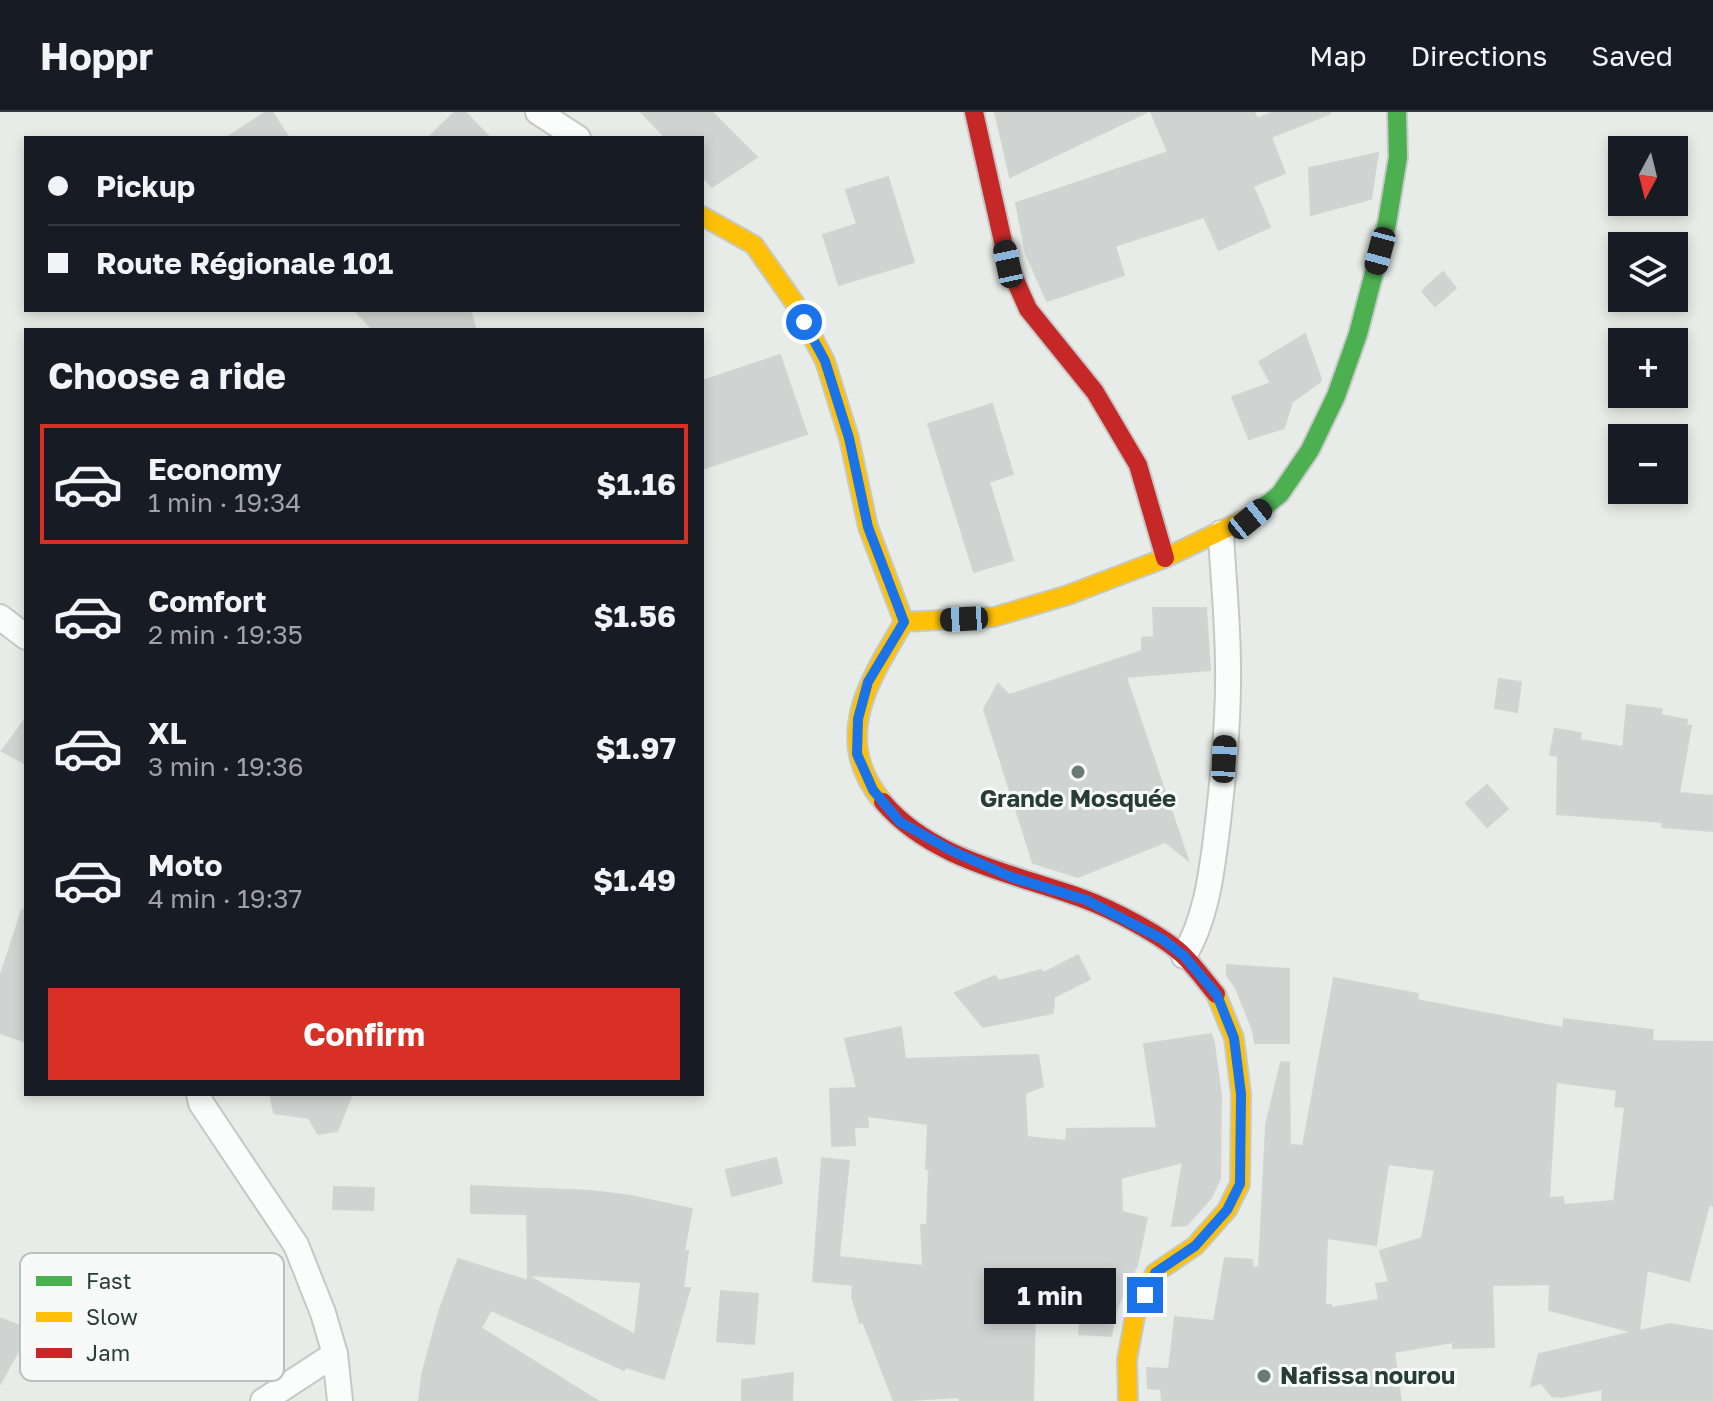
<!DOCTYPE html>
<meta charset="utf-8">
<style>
:root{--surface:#171b24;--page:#20242c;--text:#f1f3f6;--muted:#9ea1a6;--line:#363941;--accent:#d93025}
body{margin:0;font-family:"Golos Text",sans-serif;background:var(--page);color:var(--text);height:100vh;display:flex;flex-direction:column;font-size:30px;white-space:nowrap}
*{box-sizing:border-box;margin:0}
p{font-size:26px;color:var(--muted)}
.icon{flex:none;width:44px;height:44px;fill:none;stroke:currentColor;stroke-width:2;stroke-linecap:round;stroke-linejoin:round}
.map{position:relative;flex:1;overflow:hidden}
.drawer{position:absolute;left:24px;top:216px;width:680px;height:768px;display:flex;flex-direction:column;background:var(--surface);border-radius:0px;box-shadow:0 4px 12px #0003}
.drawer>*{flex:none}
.guide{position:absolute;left:24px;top:24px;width:680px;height:176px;border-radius:0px;box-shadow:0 4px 12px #0003;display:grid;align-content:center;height:176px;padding:0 24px;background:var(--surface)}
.needle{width:52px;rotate:187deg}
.fabs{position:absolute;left:1608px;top:24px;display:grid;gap:16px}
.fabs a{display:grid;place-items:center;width:80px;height:80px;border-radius:0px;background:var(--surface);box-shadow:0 4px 12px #0003;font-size:40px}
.end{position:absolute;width:36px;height:36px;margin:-18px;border:10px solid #1a73e8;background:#fff;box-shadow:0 0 0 4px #fff}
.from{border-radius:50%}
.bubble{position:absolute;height:56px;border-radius:0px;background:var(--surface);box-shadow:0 4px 12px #0003;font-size:26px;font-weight:700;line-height:56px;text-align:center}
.car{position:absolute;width:24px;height:48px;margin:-24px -12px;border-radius:10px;box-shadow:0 0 6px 2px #0007;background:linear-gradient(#222 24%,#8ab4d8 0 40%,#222 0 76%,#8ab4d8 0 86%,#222 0)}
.guide b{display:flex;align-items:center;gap:28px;height:76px;font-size:30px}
.guide b+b{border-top:2px solid var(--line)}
.guide i{width:20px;height:20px;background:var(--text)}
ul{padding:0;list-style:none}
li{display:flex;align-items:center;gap:24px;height:120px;margin:0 16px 12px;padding:0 8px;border:4px solid transparent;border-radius:0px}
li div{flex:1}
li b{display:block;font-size:30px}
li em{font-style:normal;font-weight:700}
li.active{border-color:var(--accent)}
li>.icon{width:72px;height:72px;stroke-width:1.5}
h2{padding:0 24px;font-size:36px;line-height:96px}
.action{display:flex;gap:16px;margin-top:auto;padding:16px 24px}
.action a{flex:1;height:92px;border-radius:0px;background:var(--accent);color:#fff;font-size:32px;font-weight:700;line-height:92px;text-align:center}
header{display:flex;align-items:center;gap:48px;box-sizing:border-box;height:112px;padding:0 40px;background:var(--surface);border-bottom:2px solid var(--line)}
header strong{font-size:38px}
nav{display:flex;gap:44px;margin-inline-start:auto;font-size:28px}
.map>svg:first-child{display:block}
.building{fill:#cfd3d1;stroke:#d0d5d2;stroke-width:2;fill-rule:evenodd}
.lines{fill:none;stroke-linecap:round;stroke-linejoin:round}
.street-casing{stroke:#c4c9c6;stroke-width:28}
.fast-casing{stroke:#c5cac7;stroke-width:22}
.slow-casing{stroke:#c5cac7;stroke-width:22}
.jam-casing{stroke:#c5cac7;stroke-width:22}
.street{stroke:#fbfcfc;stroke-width:24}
.fast{stroke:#4caf50;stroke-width:18}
.slow{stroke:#ffc107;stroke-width:18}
.jam{stroke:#c62828;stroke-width:18}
.route{stroke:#1a73e8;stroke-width:10}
.poi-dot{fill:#6a7a74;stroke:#f7faf8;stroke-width:3}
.labels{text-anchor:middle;stroke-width:6;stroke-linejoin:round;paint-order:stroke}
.poi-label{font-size:24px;font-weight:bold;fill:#273d35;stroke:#f7faf8}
.key{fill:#f7faf8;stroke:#b9c1be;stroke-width:2}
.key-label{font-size:22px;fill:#273d35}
</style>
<header>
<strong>Hoppr</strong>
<nav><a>Map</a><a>Directions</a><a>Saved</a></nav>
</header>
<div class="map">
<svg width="1713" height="1289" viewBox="0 0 1713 1289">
<rect width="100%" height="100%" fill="#e7ece9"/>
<!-- building -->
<g class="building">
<polygon points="266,0 272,0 289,26 226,26"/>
<polygon points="455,0 465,0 490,26 428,26"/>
<polygon points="641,0 712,0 757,45 712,75 702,64 702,26 666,26"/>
<polygon points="995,0 1147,0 1010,65"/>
<polygon points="1151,0 1254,0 1257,7 1273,0 1331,1 1271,25 1285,61 1253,74 1270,115 1219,138 1204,105 1115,134 1124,163 1047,189 1026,142 1016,91 1168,40"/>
<polygon points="1378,41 1371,87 1311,103 1309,56"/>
<polygon points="888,65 914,150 839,173 823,123 857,112 846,78"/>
<polygon points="1443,160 1456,176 1435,194 1422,179"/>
<polygon points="355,198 470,198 476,218 373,218"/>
<polygon points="1305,222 1321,267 1320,270 1292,290 1284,316 1249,327 1232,285 1271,271 1259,250"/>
<polygon points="780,243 807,322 702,357 702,269"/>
<polygon points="992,292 1013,362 989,370 1013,448 974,460 928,312"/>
<polygon points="1153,496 1206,496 1210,558 1126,565 1188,748 1165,730 1078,765 1033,751 984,597 998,572 1009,583 1142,539 1142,526 1154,525"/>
<polygon points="1499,567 1521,570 1517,600 1495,596"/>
<polygon points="1627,593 1662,597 1661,603 1687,608 1686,613 1691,614 1679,681 1713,684 1713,719 1662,715 1663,710 1557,702 1558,644 1550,643 1555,617 1581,621 1580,628 1623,635"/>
<polygon points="26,606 26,652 2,639"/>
<polygon points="1487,673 1508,697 1487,715 1466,691"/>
<polygon points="22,798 26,799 26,930 0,921 0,865"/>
<polygon points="1078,843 1090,867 1054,885 1053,901 983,915 955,881 995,864 999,869 1041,858 1044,861"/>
<polygon points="1227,853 1289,857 1289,931 1255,931 1253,919 1236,876 1227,864"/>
<path d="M1334,866L1418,882L1417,888L1563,916L1564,907L1653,918L1652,929L1713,930V1094L1709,1093L1689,1169L1647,1158L1639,1219L1670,1212L1713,1219V1289H1602L1603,1277L1561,1285L1552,1284L1541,1271L1531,1274L1539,1242L1633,1220L1549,1198L1550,1172L1492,1173L1494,1235L1453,1236V1230L1394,1240L1401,1289H1162L1161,1277L1148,1276L1147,1256L1169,1257L1175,1205L1214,1209L1225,1146L1252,1148L1253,1156L1259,1155L1266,1013L1281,950L1289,951L1290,1033L1303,1034ZM1556,970L1617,978L1615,994L1625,995L1614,1089L1564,1093L1563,1085L1549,1086ZM1388,1052L1435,1058L1422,1126L1380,1139L1389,1170L1376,1172L1379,1188L1331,1196V1193H1325L1327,1126L1376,1133Z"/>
<polygon points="901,915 905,947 1038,943 1043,974 1025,981 1027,1025 1066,1029 1067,1017 1157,1016 1144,932 1211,922 1214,931 1221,983 1220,1067 1210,1087 1187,1113 1172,1114 1183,1050 1121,1066 1122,1100 1147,1106 1137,1153 1117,1196 1111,1224 1079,1222 1081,1201 1035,1200 1033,1289 960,1289 959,1285 894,1289 863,1210 860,1211 852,1185 853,1173 813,1169 822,1046 849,1049 839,1145 923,1154 921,1113 927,1113 929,1057 926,1057 928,1012 867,1004 868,1015 854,1015 855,1033 832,1034 830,977 857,976 845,927"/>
<polygon points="270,982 352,982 337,1019 318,1022 309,1006 274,1001"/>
<polygon points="776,1046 782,1071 732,1084 726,1058"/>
<polygon points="471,1074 592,1079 631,1084 692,1097 684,1139 688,1139 683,1176 690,1176 664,1267 626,1255 624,1258 491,1198 481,1216 598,1289 419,1289 422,1263 439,1200 458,1147 528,1169 528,1164 635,1223 641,1170 528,1163 527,1102 471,1101"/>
<polygon points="334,1075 374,1076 373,1098 333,1097"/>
<polygon points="721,1179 758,1182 754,1232 717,1229"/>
<polygon points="0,1206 30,1218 0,1272"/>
<polygon points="793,1261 792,1289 742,1289 742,1268"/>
</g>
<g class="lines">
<defs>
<g id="street">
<polyline points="538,0 578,26"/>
<polyline points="0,505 26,525"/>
<path d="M1184,844C1205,809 1211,766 1216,726C1223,670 1229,612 1228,555C1228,510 1223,465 1221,421"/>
<polyline points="199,982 201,991 296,1133 323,1201 335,1242 340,1289"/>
<polyline points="263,1289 335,1242"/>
</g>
<polyline id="fast" points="1254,403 1280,382 1310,338 1336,284 1358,222 1387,111 1398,45 1397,0"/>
<g id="slow">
<polyline points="702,104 754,133 794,190 825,249 849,326 868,415 904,510"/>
<path d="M883,690C830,627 869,569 904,510L994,505L1068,483L1165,446L1254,403"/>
<polyline points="1128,1289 1127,1248 1135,1204 1155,1161 1195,1134 1227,1098 1240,1072 1241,982 1234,926 1216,882"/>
</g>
<g id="jam">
<polyline points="974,0 1008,152 1028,197 1095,280 1138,353 1165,446"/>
<path d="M883,690C932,748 1016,762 1084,787C1111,797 1164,824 1184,844C1196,856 1206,870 1216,882"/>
</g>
</defs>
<!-- street casing -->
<use href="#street" class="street-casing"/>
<!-- fast casing -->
<use href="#fast" class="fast-casing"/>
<!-- slow casing -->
<use href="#slow" class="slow-casing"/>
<!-- jam casing -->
<use href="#jam" class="jam-casing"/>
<!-- street -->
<use href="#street" class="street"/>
<!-- fast -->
<use href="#fast" class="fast"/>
<!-- slow -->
<use href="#slow" class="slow"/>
<!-- jam -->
<use href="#jam" class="jam"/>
</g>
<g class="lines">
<!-- route -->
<polyline class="route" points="804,210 825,249 849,326 868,415 904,510 868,570 858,607 857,642 873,678 900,710 952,739 1011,765 1086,788 1162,827 1184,844 1217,883 1234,926 1241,982 1240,1072 1227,1098 1195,1134 1155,1161 1145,1183"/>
</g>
<!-- markers -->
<g class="poi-dot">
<circle cx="1078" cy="660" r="8"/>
<circle cx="1264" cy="1264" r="8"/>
</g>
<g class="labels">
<!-- poi labels -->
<g class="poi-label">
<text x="1078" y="695">Grande Mosquée</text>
<text x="1280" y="1272" text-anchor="start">Nafissa nourou</text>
</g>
</g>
<!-- legend -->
<rect x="20" y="1141" width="264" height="128" rx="12" class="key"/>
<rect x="36" y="1164" width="36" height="10" fill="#4caf50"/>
<rect x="36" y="1200" width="36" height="10" fill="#ffc107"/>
<rect x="36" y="1236" width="36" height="10" fill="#c62828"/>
<g class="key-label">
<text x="86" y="1177">Fast</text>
<text x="86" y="1213">Slow</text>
<text x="86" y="1249">Jam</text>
</g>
</svg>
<div class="fabs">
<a><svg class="needle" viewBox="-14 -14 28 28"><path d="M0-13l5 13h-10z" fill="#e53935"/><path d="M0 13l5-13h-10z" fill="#9ea1a6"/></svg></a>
<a><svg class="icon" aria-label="layers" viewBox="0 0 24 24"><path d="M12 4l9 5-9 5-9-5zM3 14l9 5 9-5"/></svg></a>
<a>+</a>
<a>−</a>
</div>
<i class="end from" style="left:804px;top:210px"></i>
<i class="end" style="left:1145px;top:1183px"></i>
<div class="bubble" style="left:984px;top:1156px;width:132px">1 min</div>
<i class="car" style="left:1380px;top:139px;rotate:195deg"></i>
<i class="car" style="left:1008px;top:152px;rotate:348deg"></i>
<i class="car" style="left:1250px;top:407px;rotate:51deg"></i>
<i class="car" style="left:964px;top:507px;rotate:267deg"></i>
<i class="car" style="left:1224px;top:647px;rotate:3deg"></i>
<div class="guide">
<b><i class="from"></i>Pickup</b>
<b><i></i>Route Régionale 101</b>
</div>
<section class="drawer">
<h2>Choose a ride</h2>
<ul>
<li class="active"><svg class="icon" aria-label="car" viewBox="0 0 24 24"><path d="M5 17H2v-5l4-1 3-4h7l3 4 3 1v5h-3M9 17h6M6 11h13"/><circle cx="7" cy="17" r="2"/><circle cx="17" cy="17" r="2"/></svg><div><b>Economy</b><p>1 min · 19:34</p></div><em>$1.16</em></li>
<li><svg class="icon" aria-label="car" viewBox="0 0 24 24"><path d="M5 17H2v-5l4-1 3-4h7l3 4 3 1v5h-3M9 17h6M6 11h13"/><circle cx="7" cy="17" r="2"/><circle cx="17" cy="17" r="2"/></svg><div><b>Comfort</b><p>2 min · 19:35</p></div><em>$1.56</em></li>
<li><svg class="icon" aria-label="car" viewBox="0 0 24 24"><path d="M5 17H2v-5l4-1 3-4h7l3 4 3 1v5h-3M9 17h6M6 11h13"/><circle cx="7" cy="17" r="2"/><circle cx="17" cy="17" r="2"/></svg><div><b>XL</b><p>3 min · 19:36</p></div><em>$1.97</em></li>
<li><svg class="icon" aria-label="car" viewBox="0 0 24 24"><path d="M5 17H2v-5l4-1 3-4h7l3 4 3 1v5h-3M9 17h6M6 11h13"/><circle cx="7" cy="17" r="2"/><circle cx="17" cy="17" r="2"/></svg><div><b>Moto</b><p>4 min · 19:37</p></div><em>$1.49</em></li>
</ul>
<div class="action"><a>Confirm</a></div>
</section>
</div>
